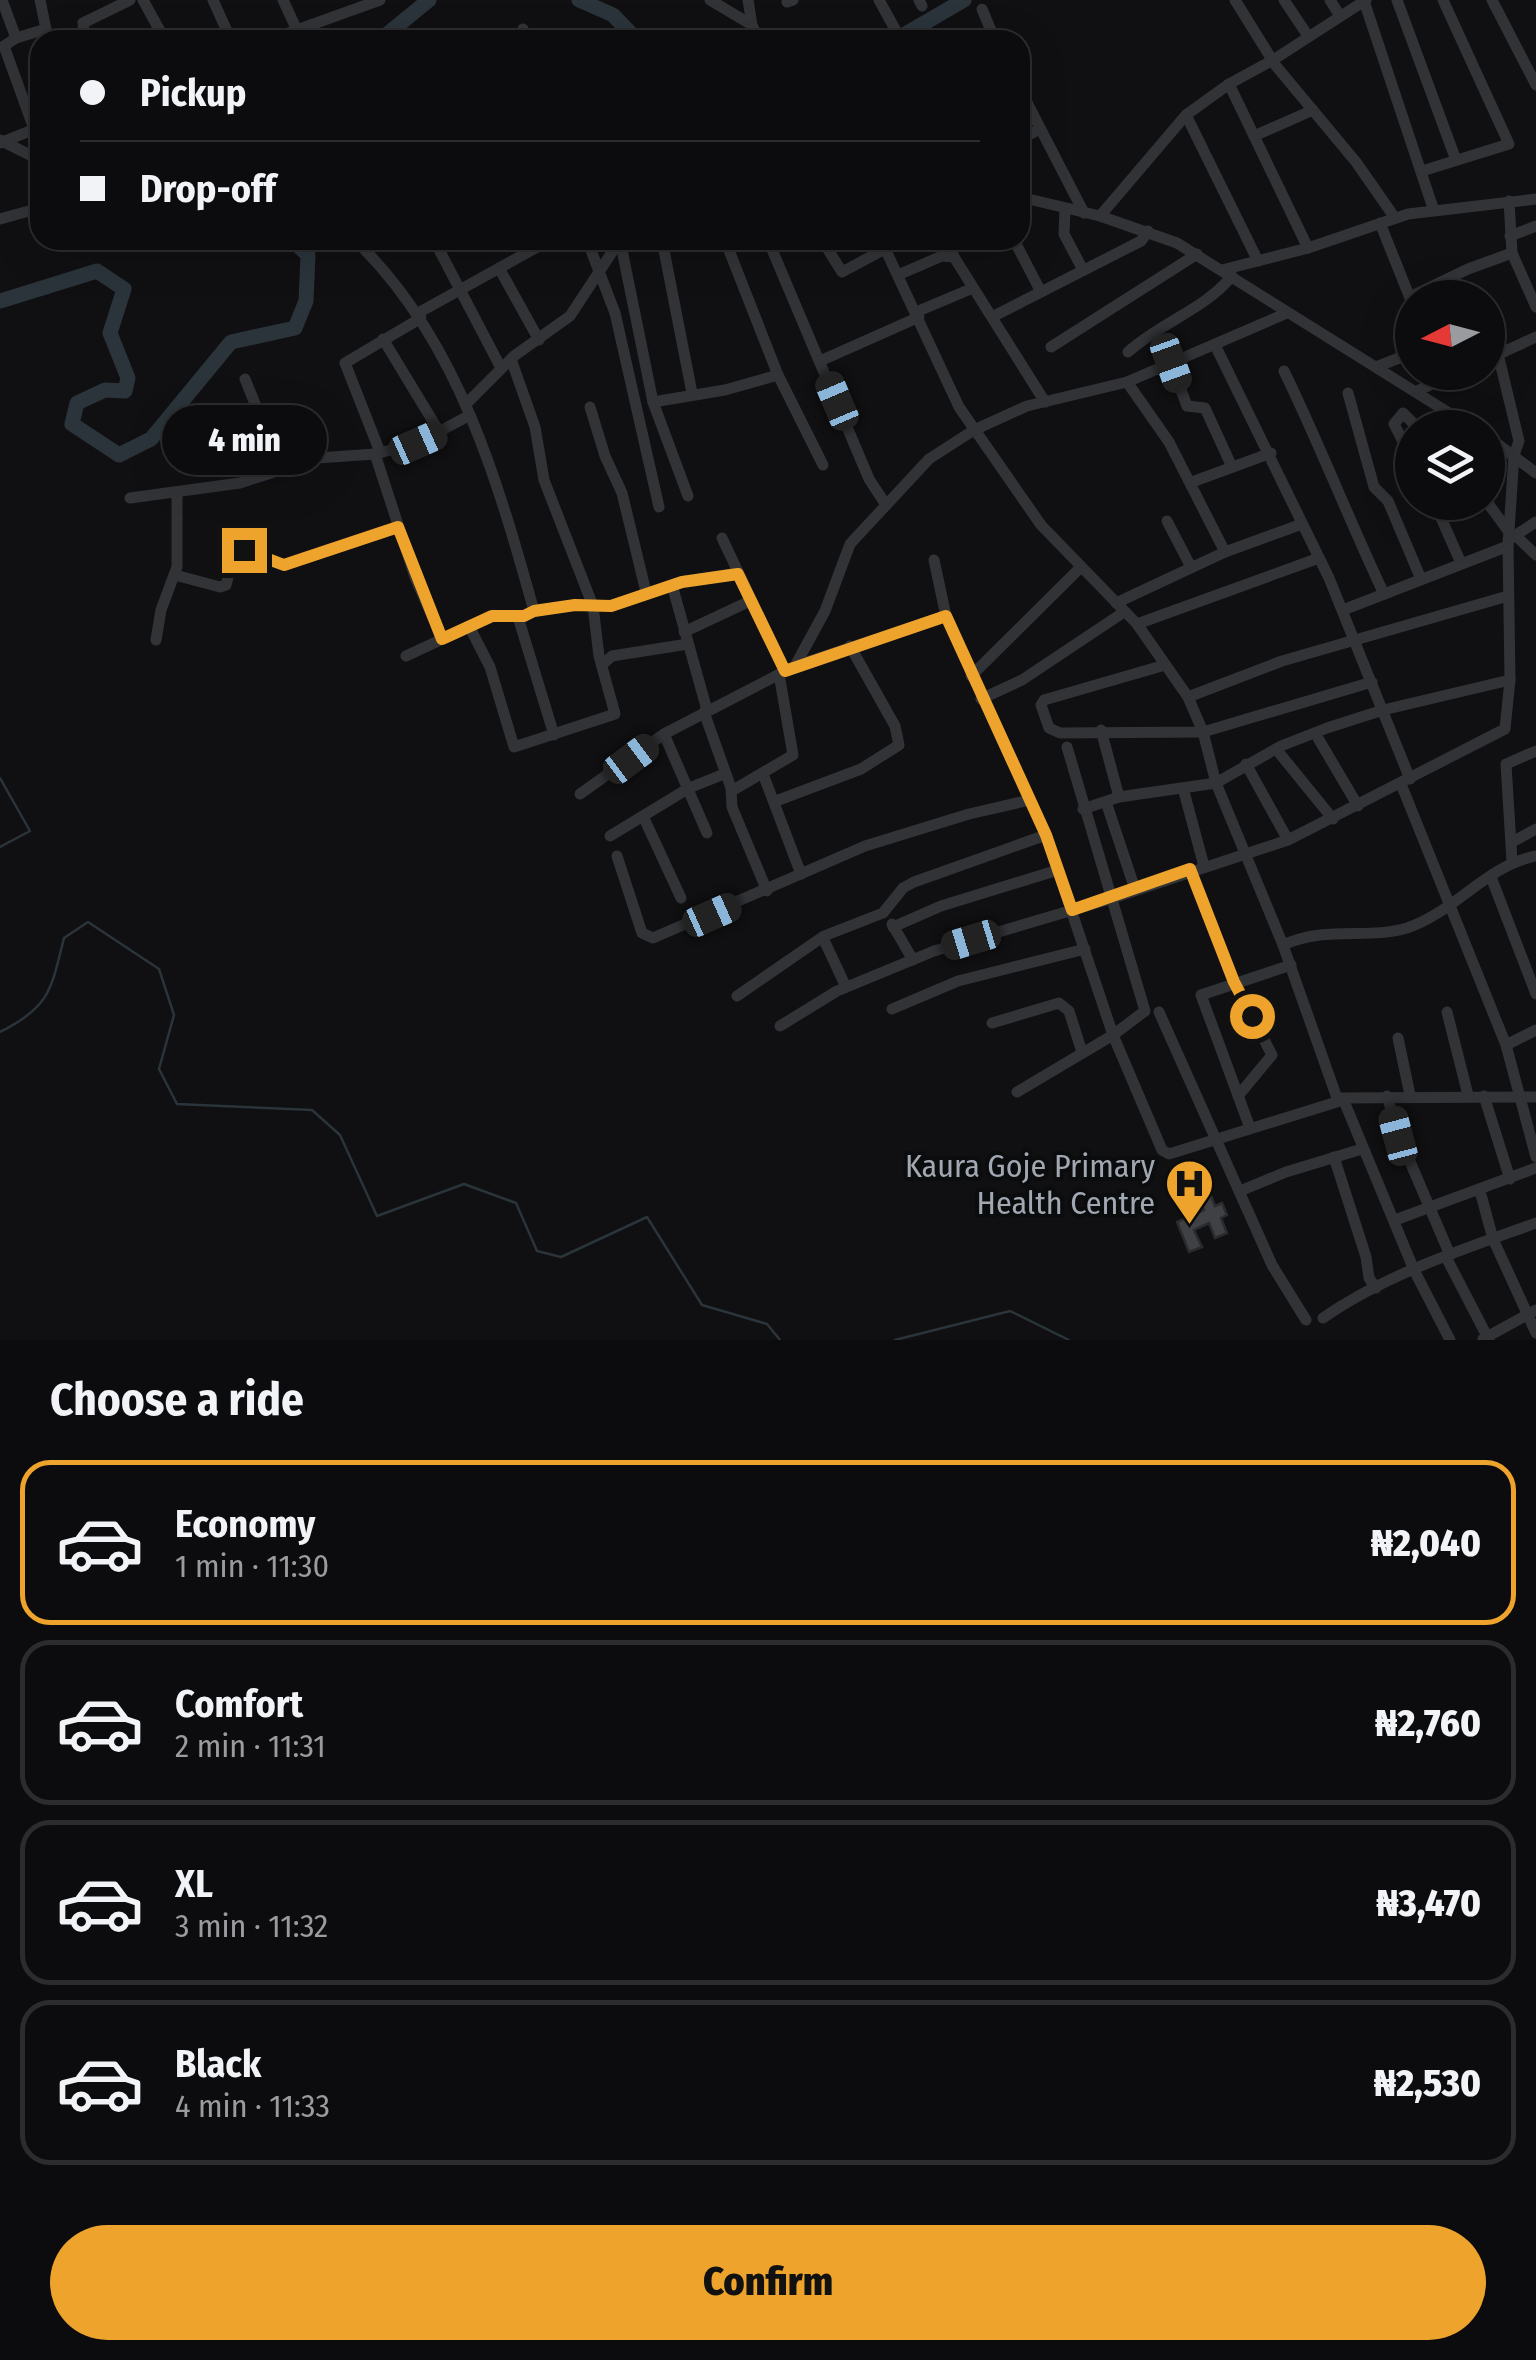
<!DOCTYPE html>
<meta charset="utf-8">
<style>
:root{--surface:#0c0c0e;--page:#151517;--text:#f1f3f6;--muted:#9a9b9e;--line:#2c2c2e;--accent:#eea42c}
body{margin:0;font-family:"Fira Sans Condensed",sans-serif;background:var(--page);color:var(--text);height:100vh;display:flex;flex-direction:column;font-size:38px;white-space:nowrap}
*{box-sizing:border-box;margin:0}
p{font-size:32px;color:var(--muted)}
.icon{flex:none;width:55px;height:55px;fill:none;stroke:currentColor;stroke-width:2;stroke-linecap:round;stroke-linejoin:round}
.map{position:relative;height:1340px;overflow:hidden}
.side{display:flex;flex-direction:column;background:var(--surface);flex:1}
.side>*{flex:none}
.top-card{position:absolute;left:30px;top:30px;width:1000px;height:220px;border-radius:30px;box-shadow:0 10px 40px #0002,0 0 0 2px var(--line);display:grid;align-content:center;height:220px;padding:0 50px;background:var(--surface)}
.needle{width:65px;rotate:264deg}
.controls{position:absolute;left:1395px;top:280px;display:grid;gap:20px}
.controls a{display:grid;place-items:center;width:110px;height:110px;border-radius:50%;background:var(--surface);box-shadow:0 10px 40px #0002,0 0 0 2px var(--line);font-size:50px}
.end{position:absolute;width:45px;height:45px;margin:-22px;border:12px solid #eea42c;background:#111;box-shadow:0 0 0 5px #111}
.from{border-radius:50%}
.bubble{position:absolute;height:70px;border-radius:35px;background:var(--surface);box-shadow:0 10px 40px #0002,0 0 0 2px var(--line);font-size:32px;font-weight:800;line-height:70px;text-align:center}
.car{position:absolute;width:30px;height:60px;margin:-30px -15px;border-radius:12px;box-shadow:0 0 8px 2px #0007;background:linear-gradient(#222 24%,#8ab4d8 0 40%,#222 0 76%,#8ab4d8 0 86%,#222 0)}
.top-card b{display:flex;align-items:center;gap:35px;height:95px;font-size:38px}
.top-card b+b{border-top:2px solid var(--line)}
.top-card i{width:25px;height:25px;background:var(--text)}
ul{padding:0;list-style:none}
li{display:flex;align-items:center;gap:30px;height:165px;margin:0 20px 15px;padding:0 30px;border:5px solid var(--line);border-radius:30px}
li div{flex:1}
li b{display:block;font-size:38px}
li em{font-style:normal;font-weight:800}
li.on{border-color:var(--accent)}
li>.icon{width:90px;height:90px;stroke-width:1.5}
h2{padding:0 50px;font-size:45px;line-height:120px}
.primary-button{display:flex;gap:20px;margin-top:auto;padding:20px 50px}
.primary-button a{flex:1;height:115px;border-radius:60px;background:var(--accent);color:#111;font-size:40px;font-weight:800;line-height:115px;text-align:center}
.map>svg:first-child{display:block}
.lines{fill:none;stroke-linecap:round;stroke-linejoin:round}
.stream{stroke:#2a343a;stroke-width:2.5}
.river{stroke:#2a343a;stroke-width:15}
.building{fill:#3f4145;stroke:#2a2b2e;stroke-width:2.5}
.minor{stroke:#323337;stroke-width:11}
.route{stroke:#eea42c;stroke-width:12}
.labels{text-anchor:middle;stroke-width:8;stroke-linejoin:round;paint-order:stroke}
.poi-label{font-size:32px;fill:#a2a8b2;stroke:#0b0c0d;text-anchor:end}
</style>
<div class="map">
<svg width="1536" height="1340" viewBox="0 0 1536 1340">
<rect width="100%" height="100%" fill="#101012"/>
<g class="lines">
<!-- stream -->
<g class="stream">
<polyline points="0,778 30,831 0,847"/>
<path d="M0,1032C50,1007 51,990 64,938L88,922L159,969L174,1015L159,1069L177,1104L312,1110L340,1135L377,1216L464,1184L516,1203L537,1251L561,1257L647,1217L702,1305L767,1324L780,1340"/>
<polyline points="895,1340 1010,1311 1069,1340"/>
</g>
<!-- river -->
<g class="river">
<polyline points="579,0 613,15 637,40"/>
<polyline points="380,40 429,0"/>
<polyline points="895,40 964,0"/>
<polyline points="0,301 97,271 124,289 110,333 128,378 125,391 105,390 77,403 72,424 119,455 151,439 231,342 295,328 306,301 308,255 292,240"/>
</g>
</g>
<!-- building -->
<polygon class="building" points="1211,1196 1215,1206 1222,1203 1227,1215 1221,1218 1227,1233 1215,1238 1209,1223 1194,1230 1202,1247 1189,1252 1177,1222 1204,1210 1199,1200"/>
<g class="lines">
<!-- minor -->
<g class="minor">
<polyline points="2,0 16,38"/>
<polyline points="40,0 46,29"/>
<polyline points="143,0 165,40"/>
<polyline points="213,0 231,40"/>
<polyline points="283,0 296,28"/>
<polyline points="710,0 752,25"/>
<polyline points="748,0 752,25 759,40"/>
<polyline points="879,0 895,29"/>
<polyline points="919,0 922,6"/>
<polyline points="1235,0 1276,66 1356,162 1395,218"/>
<polyline points="1284,0 1308,36"/>
<polyline points="1330,0 1340,16"/>
<polyline points="1397,0 1456,160"/>
<polyline points="1492,0 1536,85"/>
<polyline points="1364,1 1433,208"/>
<polyline points="787,2 793,0"/>
<polyline points="982,9 995,40"/>
<polyline points="523,29 527,40"/>
<polyline points="85,40 83,23 130,0"/>
<polyline points="269,40 380,0"/>
<polyline points="1229,84 1308,248"/>
<polyline points="1020,89 1084,213"/>
<polyline points="1186,115 1258,261"/>
<polyline points="34,129 4,46 16,38 46,29 48,40"/>
<polyline points="1254,136 1313,110"/>
<polyline points="1020,139 1040,129"/>
<polyline points="0,140 32,156 40,182"/>
<polyline points="0,143 40,127"/>
<polyline points="1422,171 1509,144 1443,0"/>
<polyline points="1020,197 1100,216 1177,243 1473,428"/>
<polyline points="1509,201 1512,253 1536,307"/>
<polyline points="1065,209 1064,234 1083,270"/>
<polyline points="1100,216 1186,115 1229,84 1273,60 1366,0"/>
<polyline points="0,219 40,208"/>
<polyline points="1380,223 1412,303"/>
<polyline points="1510,236 1536,226"/>
<polyline points="434,240 501,368"/>
<polyline points="587,240 615,313 659,507"/>
<polyline points="620,240 653,402 688,496"/>
<polyline points="662,240 692,393"/>
<polyline points="725,240 778,375 823,465"/>
<polyline points="768,240 869,479 886,505"/>
<polyline points="822,240 842,272 885,249"/>
<polyline points="881,240 959,407 1041,525 1137,624 1188,697 1203,732 1216,783 1283,945 1337,1098 1536,1097"/>
<polyline points="948,240 954,257 1045,402"/>
<polyline points="1014,240 1041,292"/>
<path d="M363,248C459,345 498,482 534,611"/>
<polyline points="499,268 539,340"/>
<polyline points="1222,270 1308,248 1408,214 1536,199"/>
<polyline points="898,275 942,256 954,257"/>
<polyline points="1410,297 1468,269 1512,253"/>
<polyline points="916,312 973,288"/>
<polyline points="418,313 550,240"/>
<polyline points="992,317 1141,241 1148,231"/>
<polyline points="383,339 440,433"/>
<polyline points="1215,345 1329,578 1410,779"/>
<polyline points="1051,347 1197,254"/>
<path d="M1128,352C1161,322 1204,310 1232,276"/>
<polyline points="1488,359 1536,337"/>
<polyline points="820,361 919,317"/>
<polyline points="1171,363 1187,406 1205,408 1232,467"/>
<polyline points="1376,367 1412,353"/>
<path d="M1284,371C1320,445 1349,520 1384,594"/>
<polyline points="245,379 270,441 276,471"/>
<polyline points="1127,382 1169,442 1225,552"/>
<polyline points="1417,391 1458,372"/>
<polyline points="1348,393 1374,487 1388,501 1421,579"/>
<polyline points="653,402 725,390 778,375"/>
<polyline points="466,404 514,356 570,316 620,240"/>
<polyline points="590,407 605,456 622,493 646,592"/>
<polyline points="1488,437 1536,473"/>
<polyline points="380,452 345,363 421,318"/>
<polyline points="375,454 415,577 442,639"/>
<polyline points="1412,459 1394,424 1403,413 1418,428"/>
<polyline points="1192,482 1271,453"/>
<polyline points="130,498 240,483 317,458 375,454 418,443 470,415"/>
<polyline points="1434,502 1461,563"/>
<polyline points="1487,502 1509,532"/>
<polyline points="1167,521 1191,567"/>
<polyline points="1516,536 1536,555"/>
<polyline points="722,538 785,671"/>
<polyline points="1508,540 1536,522"/>
<polyline points="934,560 946,616 1046,835 1113,1035 1162,1150 1169,1154 1340,1101"/>
<polyline points="175,575 220,587 226,585 233,558 244,549 284,565 398,527"/>
<polyline points="672,585 707,710"/>
<polyline points="1116,603 1225,552 1302,524"/>
<polyline points="1343,610 1508,546"/>
<polyline points="518,617 554,735"/>
<polyline points="1137,624 1319,558"/>
<polyline points="469,626 490,667 514,747 615,714 599,656 593,606 544,480 535,427 511,359"/>
<polyline points="684,632 750,601"/>
<polyline points="156,640 161,610 177,567 177,494"/>
<polyline points="406,656 492,616 524,616 534,611 575,605 611,606 681,582 738,573"/>
<polyline points="603,664 612,656 688,644"/>
<polyline points="1165,665 1044,700 1041,705 1049,728 1060,733 1203,732 1372,682"/>
<polyline points="795,666 946,616"/>
<polyline points="971,676 1080,568"/>
<polyline points="1188,697 1282,661 1508,596"/>
<polyline points="981,699 1022,680 1124,612"/>
<polyline points="704,712 731,788 732,807 767,891"/>
<polyline points="1101,730 1119,797"/>
<polyline points="1315,733 1358,806"/>
<polyline points="664,734 707,833"/>
<polyline points="1276,749 1333,819"/>
<polyline points="1246,764 1288,840"/>
<polyline points="763,774 801,874"/>
<polyline points="1401,784 1506,1045 1536,1157"/>
<polyline points="731,788 735,789 793,755 779,674"/>
<polyline points="1183,788 1204,866"/>
<polyline points="580,794 664,734 795,666 825,611 850,544 929,459 974,430 1027,406 1127,382 1287,313"/>
<polyline points="776,801 861,769 899,745 895,726 850,646"/>
<polyline points="1106,802 1135,889"/>
<polyline points="1083,809 1119,797 1216,783 1281,746 1327,728 1383,710 1510,680"/>
<polyline points="643,816 681,898"/>
<polyline points="610,836 689,788 724,774"/>
<polyline points="1512,842 1536,829"/>
<polyline points="617,856 642,933 653,938 865,846 969,814 1030,800"/>
<polyline points="1512,861 1506,764 1536,751"/>
<polyline points="1190,869 1234,982 1272,1055 1238,1096"/>
<polyline points="1491,877 1536,994"/>
<polyline points="892,924 913,960"/>
<polyline points="893,927 941,906 1058,870"/>
<polyline points="823,938 846,987"/>
<path d="M1283,945C1328,925 1367,940 1407,928C1455,912 1487,865 1536,856"/>
<polyline points="737,996 824,936 883,913 903,888 914,882 1046,835"/>
<polyline points="892,1009 958,981 1085,949"/>
<polyline points="1159,1012 1272,1265 1306,1320"/>
<polyline points="1447,1012 1468,1095"/>
<polyline points="992,1023 1059,1003 1069,1011 1082,1052"/>
<polyline points="780,1026 837,991 934,951 1110,899 1288,840 1505,729 1510,680 1508,546 1514,455 1519,441 1498,354"/>
<polyline points="1398,1038 1410,1095"/>
<polyline points="1506,1045 1536,1030"/>
<polyline points="1017,1092 1113,1035 1145,1011 1067,747"/>
<polyline points="1387,1096 1399,1136 1450,1255"/>
<polyline points="1484,1096 1510,1179"/>
<polyline points="1344,1101 1414,1270 1450,1340"/>
<polyline points="1250,1128 1201,995 1291,965"/>
<polyline points="1334,1157 1366,1257 1369,1278 1376,1288"/>
<polyline points="1240,1191 1286,1172 1362,1149"/>
<polyline points="1480,1191 1493,1239 1536,1333"/>
<polyline points="1395,1220 1536,1168"/>
<polyline points="1446,1257 1489,1340"/>
<path d="M1323,1318C1386,1274 1464,1249 1536,1223"/>
<polyline points="1483,1339 1536,1310"/>
</g>
</g>
<g class="lines">
<!-- route -->
<polyline class="route" points="244,550 284,565 398,527 442,639 492,616 524,616 534,611 575,605 611,606 682,582 738,574 785,671 946,616 1046,835 1072,910 1190,869 1234,982 1252,1016"/>
</g>
<!-- icons -->
<defs>
<symbol id="hospital-pin" viewBox="-11 -11 22 30"><path d="M0 17L-7.5 6A9.5 9.5 0 1 1 7.5 6Z" fill="#eea42c" stroke="#0b0c0d"/><path d="M-5-5h3v3.5h4V-5h3V5h-3V1.5h-4V5h-3Z" fill="#111"/></symbol>
</defs>
<g fill-rule="evenodd">
<use href="#hospital-pin" x="1162" y="1156" width="55" height="75"/>
</g>
<g class="labels">
<!-- poi labels -->
<g class="poi-label">
<text x="1155" y="1177">Kaura Goje Primary<tspan x="1155" dy="37">Health Centre</tspan></text>
</g>
</g>
</svg>
<div class="controls">
<a><svg class="needle" viewBox="-14 -14 28 28"><path d="M0-13l5 13h-10z" fill="#e53935"/><path d="M0 13l5-13h-10z" fill="#9a9b9e"/></svg></a>
<a><svg class="icon" aria-label="layers" viewBox="0 0 24 24"><path d="M12 4l9 5-9 5-9-5zM3 14l9 5 9-5"/></svg></a>
</div>
<i class="end from" style="left:1252px;top:1016px"></i>
<i class="end" style="left:244px;top:550px"></i>
<div class="bubble" style="left:162px;top:405px;width:165px">4 min</div>
<i class="car" style="left:1171px;top:363px;rotate:160deg"></i>
<i class="car" style="left:837px;top:401px;rotate:337deg"></i>
<i class="car" style="left:418px;top:443px;rotate:66deg"></i>
<i class="car" style="left:631px;top:759px;rotate:53deg"></i>
<i class="car" style="left:712px;top:915px;rotate:66deg"></i>
<i class="car" style="left:971px;top:940px;rotate:253deg"></i>
<i class="car" style="left:1398px;top:1136px;rotate:345deg"></i>
<div class="top-card">
<b><i class="from"></i>Pickup</b>
<b><i></i>Drop-off</b>
</div>
</div>
<section class="side">
<h2>Choose a ride</h2>
<ul>
<li class="on"><svg class="icon" aria-label="car" viewBox="0 0 24 24"><path d="M5 17H2v-5l4-1 3-4h7l3 4 3 1v5h-3M9 17h6M6 11h13"/><circle cx="7" cy="17" r="2"/><circle cx="17" cy="17" r="2"/></svg><div><b>Economy</b><p>1 min · 11:30</p></div><em>₦2,040</em></li>
<li><svg class="icon" aria-label="car" viewBox="0 0 24 24"><path d="M5 17H2v-5l4-1 3-4h7l3 4 3 1v5h-3M9 17h6M6 11h13"/><circle cx="7" cy="17" r="2"/><circle cx="17" cy="17" r="2"/></svg><div><b>Comfort</b><p>2 min · 11:31</p></div><em>₦2,760</em></li>
<li><svg class="icon" aria-label="car" viewBox="0 0 24 24"><path d="M5 17H2v-5l4-1 3-4h7l3 4 3 1v5h-3M9 17h6M6 11h13"/><circle cx="7" cy="17" r="2"/><circle cx="17" cy="17" r="2"/></svg><div><b>XL</b><p>3 min · 11:32</p></div><em>₦3,470</em></li>
<li><svg class="icon" aria-label="car" viewBox="0 0 24 24"><path d="M5 17H2v-5l4-1 3-4h7l3 4 3 1v5h-3M9 17h6M6 11h13"/><circle cx="7" cy="17" r="2"/><circle cx="17" cy="17" r="2"/></svg><div><b>Black</b><p>4 min · 11:33</p></div><em>₦2,530</em></li>
</ul>
<div class="primary-button"><a>Confirm</a></div>
</section>
